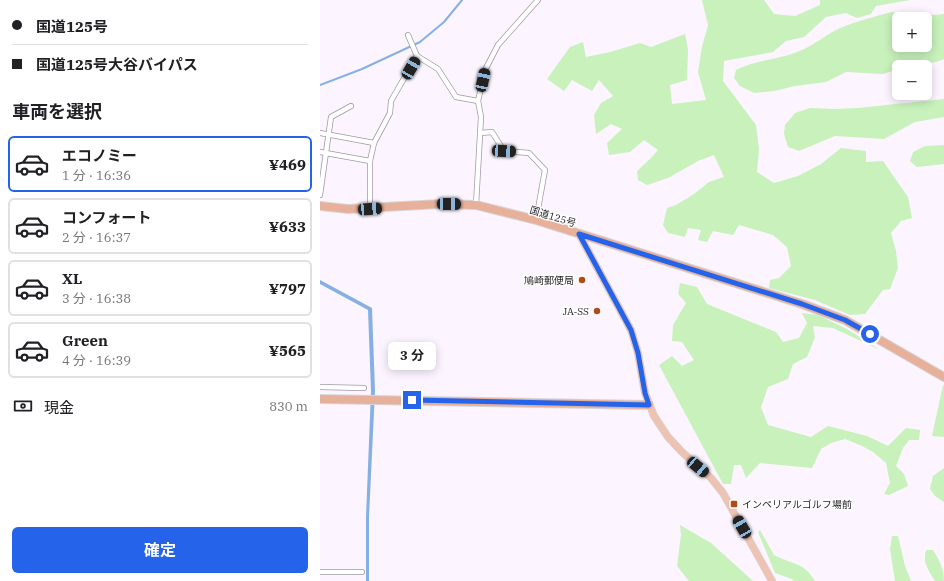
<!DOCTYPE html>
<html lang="ja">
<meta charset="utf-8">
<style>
:root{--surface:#fff;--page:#f6f6f6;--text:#202124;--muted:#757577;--line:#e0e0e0;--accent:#2563eb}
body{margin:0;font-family:"IBM Plex Serif","Noto Sans JP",serif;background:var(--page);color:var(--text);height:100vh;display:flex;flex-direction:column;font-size:15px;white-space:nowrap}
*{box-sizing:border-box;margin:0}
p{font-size:13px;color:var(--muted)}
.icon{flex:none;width:22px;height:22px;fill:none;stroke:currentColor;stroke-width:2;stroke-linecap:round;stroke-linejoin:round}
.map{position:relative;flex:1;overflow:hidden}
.drawer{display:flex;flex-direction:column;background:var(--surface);width:320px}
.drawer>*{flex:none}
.top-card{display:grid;align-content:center;height:88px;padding:0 12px;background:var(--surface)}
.tools{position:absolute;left:572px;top:12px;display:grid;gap:8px}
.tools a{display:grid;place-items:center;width:40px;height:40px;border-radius:6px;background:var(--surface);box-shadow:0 2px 10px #0003;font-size:20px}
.end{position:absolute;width:18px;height:18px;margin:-9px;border:5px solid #2563eb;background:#fff;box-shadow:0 0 0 2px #fff}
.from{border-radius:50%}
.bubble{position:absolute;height:28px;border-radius:6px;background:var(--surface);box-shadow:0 2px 10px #0003;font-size:13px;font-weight:700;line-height:28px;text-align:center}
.car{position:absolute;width:12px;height:24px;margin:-12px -6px;border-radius:5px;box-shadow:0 0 3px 1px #0007;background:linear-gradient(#222 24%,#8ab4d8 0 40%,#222 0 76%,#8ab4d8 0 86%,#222 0)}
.top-card b{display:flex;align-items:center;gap:14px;height:38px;font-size:15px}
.top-card b+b{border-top:1px solid var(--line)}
.top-card i{width:10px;height:10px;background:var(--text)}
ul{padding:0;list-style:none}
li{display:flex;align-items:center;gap:12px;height:56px;margin:0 8px 6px;padding:0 4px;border:2px solid var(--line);border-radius:6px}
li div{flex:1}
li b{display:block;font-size:15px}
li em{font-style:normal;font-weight:700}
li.selected{border-color:var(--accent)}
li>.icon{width:36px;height:36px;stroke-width:1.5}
h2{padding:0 12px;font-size:18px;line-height:48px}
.pay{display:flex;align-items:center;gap:10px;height:44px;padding:0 12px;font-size:15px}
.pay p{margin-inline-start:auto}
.cta{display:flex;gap:8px;margin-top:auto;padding:8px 12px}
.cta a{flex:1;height:46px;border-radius:6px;background:var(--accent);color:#fff;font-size:16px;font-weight:700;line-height:46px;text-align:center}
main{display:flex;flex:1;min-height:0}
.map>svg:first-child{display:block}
.green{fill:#c8f1bb;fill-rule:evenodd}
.water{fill:#86b0e3}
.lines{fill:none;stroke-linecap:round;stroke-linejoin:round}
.stream{stroke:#86b0e3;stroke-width:2}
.minor-casing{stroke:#a098a4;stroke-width:6}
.primary-casing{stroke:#d7d7d8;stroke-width:8}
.trunk-casing{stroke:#d7d7d8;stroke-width:10}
.minor{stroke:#fff;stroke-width:4.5}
.primary{stroke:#edc4b3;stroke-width:7}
.trunk{stroke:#e7b09a;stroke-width:8}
.route{stroke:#2563eb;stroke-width:5}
.poi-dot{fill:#b04c18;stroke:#fff;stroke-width:1.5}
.labels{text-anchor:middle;stroke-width:3;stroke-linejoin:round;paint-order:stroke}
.street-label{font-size:10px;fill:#221f24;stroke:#fff}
.poi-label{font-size:10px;fill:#221f24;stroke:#fff;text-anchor:end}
</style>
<main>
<section class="drawer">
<div class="top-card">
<b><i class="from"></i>国道125号</b>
<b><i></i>国道125号大谷バイパス</b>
</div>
<h2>車両を選択</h2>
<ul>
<li class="selected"><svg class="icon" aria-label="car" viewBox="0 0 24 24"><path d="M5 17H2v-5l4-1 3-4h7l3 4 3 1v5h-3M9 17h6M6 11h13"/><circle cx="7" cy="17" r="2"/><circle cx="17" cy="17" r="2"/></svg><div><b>エコノミー</b><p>1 分 · 16:36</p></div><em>¥469</em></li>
<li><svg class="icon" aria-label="car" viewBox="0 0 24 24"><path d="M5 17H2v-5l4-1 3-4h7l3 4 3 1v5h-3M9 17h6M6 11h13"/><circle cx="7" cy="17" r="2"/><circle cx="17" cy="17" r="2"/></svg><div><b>コンフォート</b><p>2 分 · 16:37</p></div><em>¥633</em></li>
<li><svg class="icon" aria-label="car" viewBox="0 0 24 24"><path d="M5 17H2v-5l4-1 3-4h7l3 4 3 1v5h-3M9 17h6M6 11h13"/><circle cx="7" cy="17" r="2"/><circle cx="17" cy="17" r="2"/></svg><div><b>XL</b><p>3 分 · 16:38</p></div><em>¥797</em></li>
<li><svg class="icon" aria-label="car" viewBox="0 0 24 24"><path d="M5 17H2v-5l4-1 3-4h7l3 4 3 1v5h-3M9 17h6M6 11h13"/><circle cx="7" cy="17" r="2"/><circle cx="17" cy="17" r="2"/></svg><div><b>Green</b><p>4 分 · 16:39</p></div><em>¥565</em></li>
</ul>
<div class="pay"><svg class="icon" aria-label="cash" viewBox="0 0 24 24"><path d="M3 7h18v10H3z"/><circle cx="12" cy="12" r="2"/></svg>現金<p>830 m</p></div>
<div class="cta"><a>確定</a></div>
</section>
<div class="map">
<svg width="624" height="581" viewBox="0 0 624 581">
<rect width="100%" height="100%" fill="#fcf5ff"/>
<!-- green -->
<g class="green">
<polygon points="382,0 444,0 454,14 475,16 500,5 500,0 590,0 556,6 551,14 537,18 526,13 506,17 484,37 466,41 453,52 404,61 403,81 436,125 439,149 437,172 454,183 478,176 501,164 521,148 546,151 546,162 563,161 588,197 592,218 581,221 571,233 576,251 578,268 570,289 563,290 545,314 530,315 495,300 449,288 450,280 459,278 471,266 467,247 453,235 419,225 413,235 393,231 387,242 378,240 381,230 368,228 365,237 348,233 343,225 347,208 356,205 374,194 389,182 404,177 394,155 378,161 348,178 327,185 318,180 317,171 330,159 338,150 324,140 310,152 289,155 287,143 302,129 291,124 276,134 274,115 281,103 293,96 279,80 272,91 252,80 244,91 227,79 250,47 263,42 266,57 290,52 320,43 331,47 365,34 368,49 367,80 350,85 352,104 386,100 378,72 382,47 388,25"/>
<path d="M572,12L591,17L624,14V59L616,62L579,67V69L563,74L526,72L506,82L475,86L454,91L434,93L420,86L414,78L416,70C434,60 457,60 477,52C492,47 505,35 520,28C535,22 556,16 572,12ZM579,19H605V45H579Z"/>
<polygon points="624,99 624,117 595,122 564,139 515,136 479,151 468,147 464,134 465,125 475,113 490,108 515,109 538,108"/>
<polygon points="624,145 624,164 597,167 590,161 593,152 605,146"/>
<polygon points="360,283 377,287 387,304 456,332 463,342 479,338 487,323 482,313 498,315 527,329 560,350 513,328 493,326 495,337 487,357 473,364 468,379 448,387 441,407 448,425 491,437 508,426 547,436 568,446 586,428 600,430 599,440 589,440 583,448 576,466 584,474 588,486 569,495 564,494 570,483 566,463 553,452 542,446 525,439 511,443 501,449 492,468 440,463 426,478 421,465 414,465 411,484 403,484 339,365 352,356 362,366 374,360 362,342 352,341 353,325 366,303 358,294"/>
<polygon points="623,385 624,386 624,437 612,436"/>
<polygon points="624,468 624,502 615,496 610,489 613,476"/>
<polygon points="360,525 391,543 433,581 369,581 357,566 361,535"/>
<path d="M440,530L454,555C471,564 484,562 495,581H474L472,579L455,573L438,532Z"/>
<polygon points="572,536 578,536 585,566 591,581 575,581 570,549"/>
<path d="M606,550H613C619,559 624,570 624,581H615C609,571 602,562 606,550Z"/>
</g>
<!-- water -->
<polygon class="water" points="0,280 52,308 55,391 49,517 49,581 46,581 46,517 51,391 48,310 0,284"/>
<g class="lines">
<!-- stream -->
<polyline class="stream" points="0,85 42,69 100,42 124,22 142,0"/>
<defs>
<g id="minor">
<polyline points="97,56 118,69 136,97 158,101"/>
<polyline points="0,133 54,143"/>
<polyline points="160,133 172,132 184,151 209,153 225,170 216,220"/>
<polyline points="0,152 50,161"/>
<polyline points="0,195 11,117 31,106"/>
<polyline points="156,205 161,117 158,101 165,70 178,45 218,0"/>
<polyline points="50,209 50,161 54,143 70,113 71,101 97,56 88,35"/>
<polyline points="0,387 44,388"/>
<polyline points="0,572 42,572"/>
</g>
<polyline id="primary" points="259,234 311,330 318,353 325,393 334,416 348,437 362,452 391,478 403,493 452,581"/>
<g id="trunk">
<polyline points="0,206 28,209 120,204 156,205 216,220 482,304 525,320 624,377"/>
<polyline points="0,399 329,405"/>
</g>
</defs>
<!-- minor casing -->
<use href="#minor" class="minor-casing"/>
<!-- primary casing -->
<use href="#primary" class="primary-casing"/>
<!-- trunk casing -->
<use href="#trunk" class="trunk-casing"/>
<!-- minor -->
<use href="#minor" class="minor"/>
<!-- primary -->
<use href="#primary" class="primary"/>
<!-- trunk -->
<use href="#trunk" class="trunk"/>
</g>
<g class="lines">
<!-- route -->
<polyline class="route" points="92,400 329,405 325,393 318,353 311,330 259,234 482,304 525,320 550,334"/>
</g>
<!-- markers -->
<g class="poi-dot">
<circle cx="262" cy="280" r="4"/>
<circle cx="277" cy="311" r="4"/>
<rect x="410" y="500" width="8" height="8" rx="2"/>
</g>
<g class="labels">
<!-- street labels -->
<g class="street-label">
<text transform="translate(233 216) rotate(17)" y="4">国道125号</text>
</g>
<!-- poi labels -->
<g class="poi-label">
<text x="254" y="284">鳩崎郵便局</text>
<text x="269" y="315">JA-SS</text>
<text x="422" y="508" text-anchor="start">インペリアルゴルフ場前</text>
</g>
</g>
</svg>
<div class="tools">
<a>+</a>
<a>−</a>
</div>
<i class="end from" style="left:550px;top:334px"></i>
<i class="end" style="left:92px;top:400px"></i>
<div class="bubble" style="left:68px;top:342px;width:48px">3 分</div>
<i class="car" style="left:91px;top:68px;rotate:30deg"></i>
<i class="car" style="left:163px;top:80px;rotate:12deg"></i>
<i class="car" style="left:184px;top:151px;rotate:93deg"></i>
<i class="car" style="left:129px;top:204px;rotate:91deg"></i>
<i class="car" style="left:50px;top:209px;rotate:86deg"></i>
<i class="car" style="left:378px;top:467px;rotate:130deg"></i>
<i class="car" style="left:422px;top:527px;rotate:330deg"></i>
</div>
</main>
